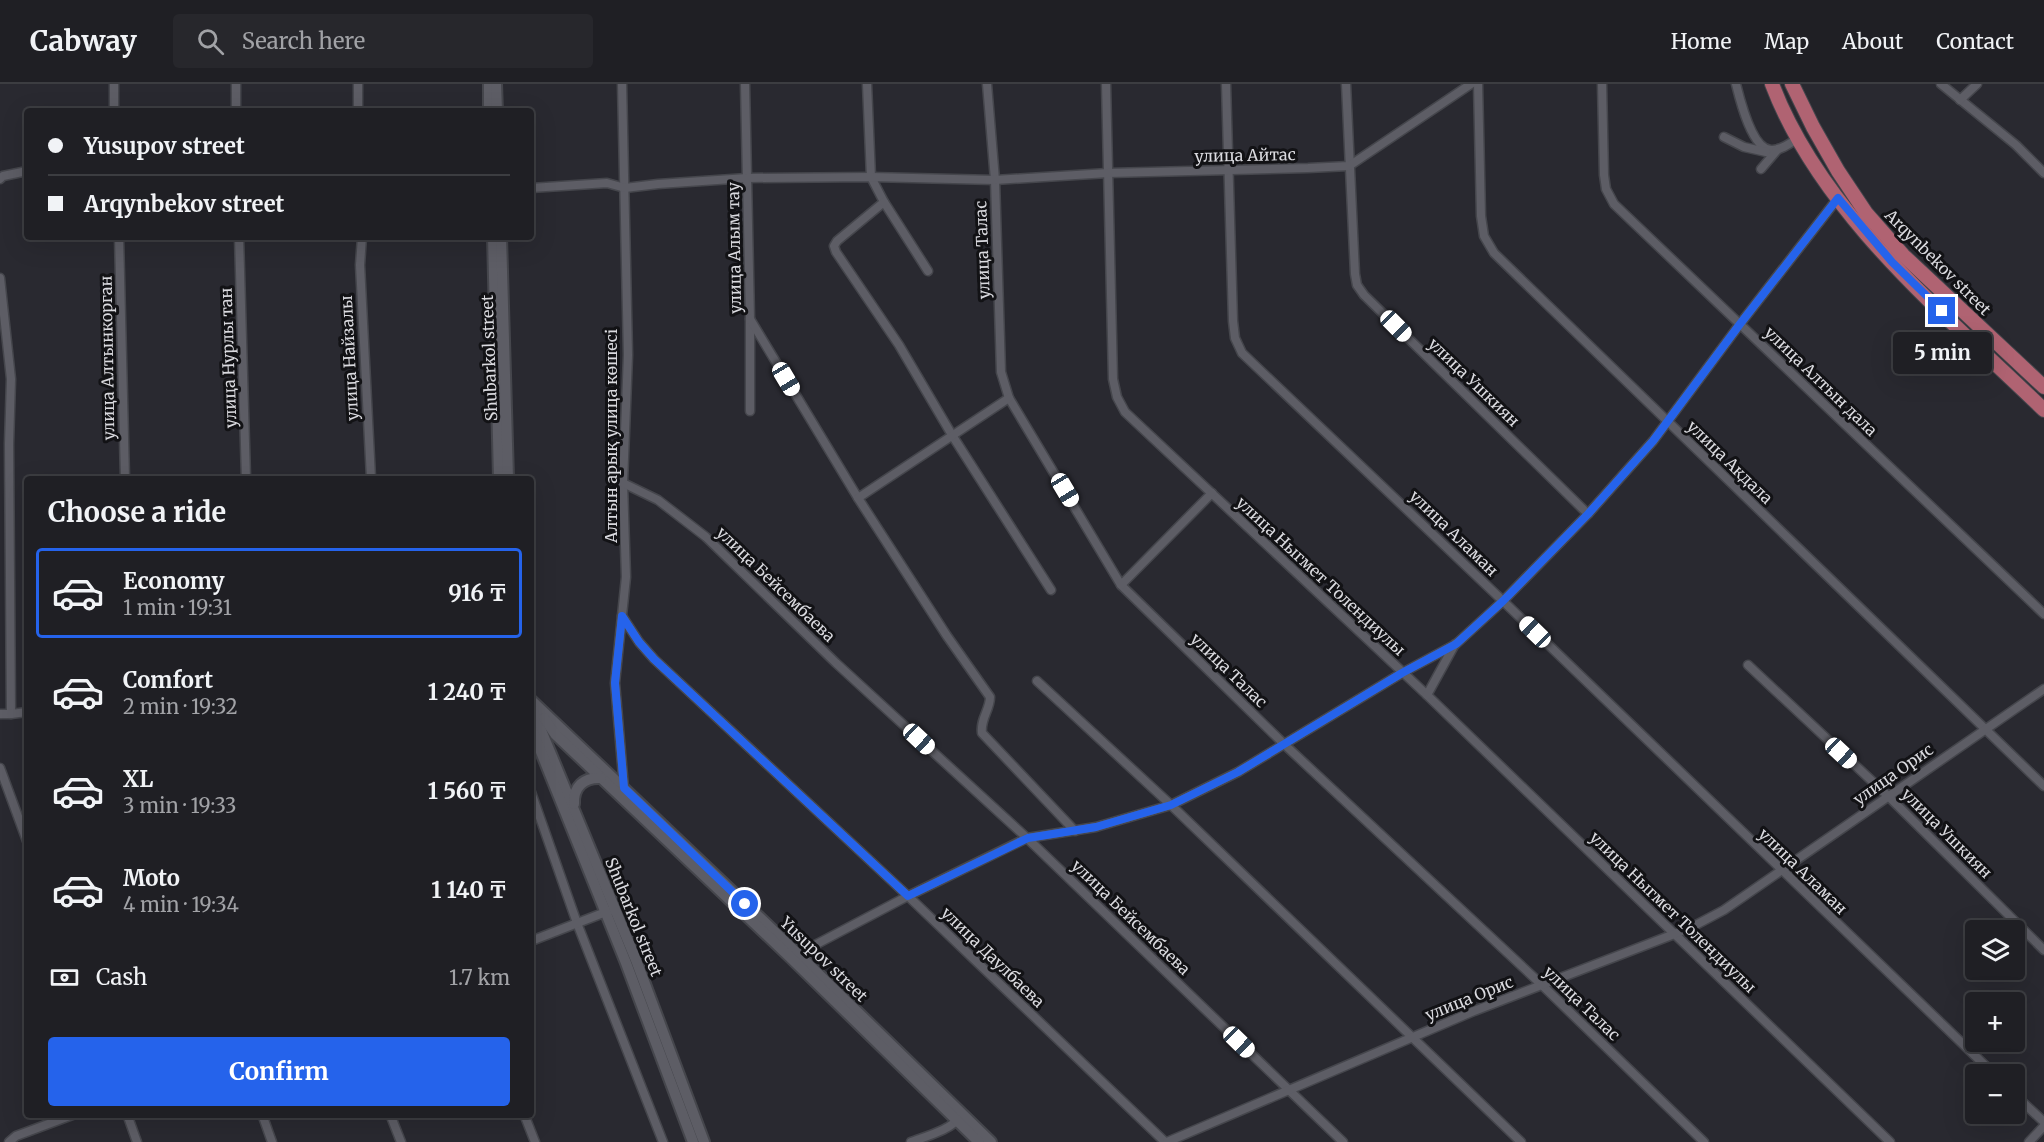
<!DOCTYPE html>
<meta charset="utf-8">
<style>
:root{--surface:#1f1f24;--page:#27272c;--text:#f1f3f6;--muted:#a1a2a6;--line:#3c3d41;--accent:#2563eb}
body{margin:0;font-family:Merriweather,serif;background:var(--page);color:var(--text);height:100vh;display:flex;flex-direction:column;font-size:22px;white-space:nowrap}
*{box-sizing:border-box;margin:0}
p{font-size:20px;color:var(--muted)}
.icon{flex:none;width:33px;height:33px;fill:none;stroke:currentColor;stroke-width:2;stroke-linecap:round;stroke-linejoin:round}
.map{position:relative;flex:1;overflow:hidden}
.sheet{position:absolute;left:24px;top:392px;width:510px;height:642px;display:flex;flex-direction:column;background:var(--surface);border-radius:6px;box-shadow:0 6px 24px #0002,0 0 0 2px var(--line)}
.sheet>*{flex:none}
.hud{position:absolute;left:24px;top:24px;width:510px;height:132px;border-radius:6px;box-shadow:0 6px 24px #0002,0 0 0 2px var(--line);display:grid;align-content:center;height:132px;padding:0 24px;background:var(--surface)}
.controls{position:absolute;left:1965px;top:836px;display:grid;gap:12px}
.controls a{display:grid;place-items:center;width:60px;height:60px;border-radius:6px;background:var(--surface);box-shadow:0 6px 24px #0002,0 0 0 2px var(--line);font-size:30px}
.end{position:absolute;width:27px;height:27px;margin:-14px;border:8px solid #2563eb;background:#fff;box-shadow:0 0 0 3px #fff}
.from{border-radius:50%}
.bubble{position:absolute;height:42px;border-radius:6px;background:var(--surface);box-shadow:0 6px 24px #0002,0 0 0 2px var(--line);font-size:20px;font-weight:700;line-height:42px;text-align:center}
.car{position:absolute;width:18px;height:36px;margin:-18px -9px;border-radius:8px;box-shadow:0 0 4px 2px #0007;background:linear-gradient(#fff 24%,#345 0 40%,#fff 0 76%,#345 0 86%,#fff 0)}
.hud b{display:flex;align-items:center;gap:21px;height:57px;font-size:22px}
.hud b+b{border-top:2px solid var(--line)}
.hud i{width:15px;height:15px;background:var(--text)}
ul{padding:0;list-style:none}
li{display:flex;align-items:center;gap:18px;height:90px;margin:0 12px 9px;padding:0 12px;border:3px solid transparent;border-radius:6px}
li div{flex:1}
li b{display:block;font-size:22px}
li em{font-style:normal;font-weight:700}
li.active{border-color:var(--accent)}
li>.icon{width:54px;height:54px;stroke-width:1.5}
h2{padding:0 24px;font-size:27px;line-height:72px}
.pay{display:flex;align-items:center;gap:15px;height:66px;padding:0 24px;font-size:22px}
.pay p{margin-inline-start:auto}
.button{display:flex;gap:12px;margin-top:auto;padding:12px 24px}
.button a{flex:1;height:69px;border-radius:6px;background:var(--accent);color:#fff;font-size:24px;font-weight:700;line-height:69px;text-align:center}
header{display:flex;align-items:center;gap:36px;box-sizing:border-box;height:84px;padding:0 30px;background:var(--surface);border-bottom:2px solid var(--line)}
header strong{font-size:28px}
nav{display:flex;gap:33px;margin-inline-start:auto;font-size:21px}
.search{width:420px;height:54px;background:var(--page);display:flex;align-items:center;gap:15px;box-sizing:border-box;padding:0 21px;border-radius:6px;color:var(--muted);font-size:22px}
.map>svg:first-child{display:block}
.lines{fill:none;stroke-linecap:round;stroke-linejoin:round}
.minor-casing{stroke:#45464c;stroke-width:11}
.tertiary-casing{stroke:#45464c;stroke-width:14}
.primary-casing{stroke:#45464c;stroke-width:16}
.minor{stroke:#5d5d65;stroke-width:8}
.tertiary{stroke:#5d5d65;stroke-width:10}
.primary{stroke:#b06372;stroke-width:14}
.route{stroke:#2563eb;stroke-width:8}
.labels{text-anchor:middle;stroke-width:6;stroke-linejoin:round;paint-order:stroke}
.street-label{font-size:16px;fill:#dadadf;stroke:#121215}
</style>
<header>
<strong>Cabway</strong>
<div class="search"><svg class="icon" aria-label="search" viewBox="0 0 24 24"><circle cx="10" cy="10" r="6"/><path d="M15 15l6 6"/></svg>Search here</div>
<nav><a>Home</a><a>Map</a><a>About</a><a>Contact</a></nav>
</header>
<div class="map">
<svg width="2044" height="1058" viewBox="0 0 2044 1058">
<rect width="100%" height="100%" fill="#292930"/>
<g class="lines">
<defs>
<g id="minor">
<polyline points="114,0 114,27"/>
<polyline points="236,0 236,27"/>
<polyline points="622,0 628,271 623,399 626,493 615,599 624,704"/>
<polyline points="745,0 750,235 750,327"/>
<polyline points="867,0 871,93 884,118 837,157 834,162 836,168 899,261 952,351 1051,506"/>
<polyline points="987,0 995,96 1001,288 1009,314 1121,501 1285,661 1542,901 1704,1058"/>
<polyline points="1106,0 1113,295 1117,313 1125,328 1427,611 1890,1058"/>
<polyline points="1226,0 1233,237 1235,254 1242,269 1503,517 1994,990"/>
<polyline points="1346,0 1355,190 1357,201 1364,211 1588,430"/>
<polyline points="1478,0 1481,132 1484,152 1494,169 2044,702"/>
<polyline points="1602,0 1604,91 1606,105 1614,120 2044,530"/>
<path d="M1736,0C1740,16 1752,65 1771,66C1780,67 1790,59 1797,55"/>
<polyline points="1941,0 2016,61 2044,89"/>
<polyline points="1960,16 1977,0"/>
<polyline points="358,27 358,0"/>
<polyline points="1724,53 1744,63 1766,68"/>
<polyline points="1761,85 1778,65"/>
<polyline points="0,95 3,92 27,87"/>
<polyline points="531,104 607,99 625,104 658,100 747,94 871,93 995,96 1108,89 1308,84 1349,82 1471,0"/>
<polyline points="884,118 928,187"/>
<polyline points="119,153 125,394"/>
<polyline points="239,153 246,394"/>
<polyline points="362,153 360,181 371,394"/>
<polyline points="0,194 11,295 9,360 11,630 0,630"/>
<polyline points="750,235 858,414"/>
<path d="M1009,314L858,414L947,552L990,613C990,626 980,635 982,649L1075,747"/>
<polyline points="623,399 658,416 706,453 836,579 1027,754 1343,1058"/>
<polyline points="1121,501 1212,409"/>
<polyline points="622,532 639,558 654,575 908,812 1165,1058"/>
<polyline points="1748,581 1888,712 2044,866"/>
<polyline points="1037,597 1171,721 1521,1058"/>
<polyline points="1427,611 1455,560"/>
<polyline points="11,630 27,628"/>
<polyline points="0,684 27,757"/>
<polyline points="531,708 577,839 663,1058"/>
<polyline points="531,857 611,826"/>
<polyline points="794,872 908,812 1027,754 1096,743 1171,721 1238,688 1402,589 1456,560 1503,517 1588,430 1653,357 1740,240 1838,114"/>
<polyline points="2014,1010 2044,1038"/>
<polyline points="127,1030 137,1058"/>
<polyline points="262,1030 272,1058"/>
<polyline points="390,1030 401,1058"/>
<polyline points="524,1030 535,1058"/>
<polyline points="9,1058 16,1052 75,1030"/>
<path d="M911,1058C927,1052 951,1046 961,1032"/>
<polyline points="1167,1058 1474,927 1690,844 1724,826 2044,605"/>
<polyline points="2029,1058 2044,1042"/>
</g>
<g id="tertiary">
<polyline points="489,0 489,27"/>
<polyline points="496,0 497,27"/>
<polyline points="493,153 499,394"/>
<polyline points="501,153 508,394"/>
<polyline points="531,616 798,870 991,1058"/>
<polyline points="531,622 636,876 704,1058"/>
<polyline points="544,634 555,650 790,873 979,1058"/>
<polyline points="531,643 626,879 693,1058"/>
<path d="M574,720C573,703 584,693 601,694"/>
</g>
<g id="primary">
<path d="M1772,0C1821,130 1946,231 2044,326"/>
<polyline points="1792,0 1813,43 1838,87 1866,129 1903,171 2044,303"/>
</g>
</defs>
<!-- minor casing -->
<use href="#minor" class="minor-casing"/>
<!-- tertiary casing -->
<use href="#tertiary" class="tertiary-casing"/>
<!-- primary casing -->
<use href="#primary" class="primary-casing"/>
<!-- minor -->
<use href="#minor" class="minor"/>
<!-- tertiary -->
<use href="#tertiary" class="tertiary"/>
<!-- primary -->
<use href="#primary" class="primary"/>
</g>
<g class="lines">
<!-- route -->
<polyline class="route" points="745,820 624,704 615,599 622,532 639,558 654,575 908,812 1028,754 1096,743 1171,721 1238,688 1402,589 1456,560 1503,517 1588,430 1653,357 1740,240 1838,114 1892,178 1942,227"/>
</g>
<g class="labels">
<!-- street labels -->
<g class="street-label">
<text transform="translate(1245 71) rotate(-1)" y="6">улица Айтас</text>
<text transform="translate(734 164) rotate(-91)" y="6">улица Алым тау</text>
<text transform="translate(982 166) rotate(-92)" y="6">улица Талас</text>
<text transform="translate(1938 178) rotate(45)" y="6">Arqynbekov street</text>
<text transform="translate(107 274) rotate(-91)" y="6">улица Алтынкорган</text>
<text transform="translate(228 274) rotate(-92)" y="6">улица Нурлы тан</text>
<text transform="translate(349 274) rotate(-93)" y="6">улица Найзалы</text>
<text transform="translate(489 274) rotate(-92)" y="6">Shubarkol street</text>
<text transform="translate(1821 297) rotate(44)" y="6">улица Алтын дала</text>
<text transform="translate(1474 298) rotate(44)" y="6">улица Ушкиян</text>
<text transform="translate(611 352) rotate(-90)" y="6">Алтын арық улица көшесі</text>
<text transform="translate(1730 378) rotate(44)" y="6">улица Акдала</text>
<text transform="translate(1454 449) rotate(44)" y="6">улица Аламан</text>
<text transform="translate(1321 492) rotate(43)" y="6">улица Ныгмет Толендиулы</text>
<text transform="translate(776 500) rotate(44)" y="6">улица Бейсембаева</text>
<text transform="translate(1229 586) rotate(44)" y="6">улица Талас</text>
<text transform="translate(1893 690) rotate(-35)" y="6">улица Орис</text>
<text transform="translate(1947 749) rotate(45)" y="6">улица Ушкиян</text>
<text transform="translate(1803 787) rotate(44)" y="6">улица Аламан</text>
<text transform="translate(1673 828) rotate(44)" y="6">улица Ныгмет Толендиулы</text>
<text transform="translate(634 833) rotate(68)" y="6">Shubarkol street</text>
<text transform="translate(1131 833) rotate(44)" y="6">улица Бейсембаева</text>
<text transform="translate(993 873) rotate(44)" y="6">улица Даулбаева</text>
<text transform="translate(824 875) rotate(44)" y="6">Yusupov street</text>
<text transform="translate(1469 914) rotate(-22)" y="6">улица Орис</text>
<text transform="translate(1582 919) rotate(44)" y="6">улица Талас</text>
</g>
</g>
</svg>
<div class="controls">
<a><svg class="icon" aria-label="layers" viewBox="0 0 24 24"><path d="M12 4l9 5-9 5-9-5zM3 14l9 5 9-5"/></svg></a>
<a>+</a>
<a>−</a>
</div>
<i class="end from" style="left:745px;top:820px"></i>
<i class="end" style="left:1942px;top:227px"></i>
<div class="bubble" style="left:1893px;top:248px;width:99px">5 min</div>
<i class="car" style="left:1396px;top:242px;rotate:135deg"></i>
<i class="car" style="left:786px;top:295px;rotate:149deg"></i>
<i class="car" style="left:1065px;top:406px;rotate:149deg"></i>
<i class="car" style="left:1535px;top:548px;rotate:314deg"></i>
<i class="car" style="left:919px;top:655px;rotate:133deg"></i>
<i class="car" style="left:1841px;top:669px;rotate:133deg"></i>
<i class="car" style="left:1239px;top:958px;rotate:134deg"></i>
<div class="hud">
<b><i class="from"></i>Yusupov street</b>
<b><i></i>Arqynbekov street</b>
</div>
<section class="sheet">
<h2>Choose a ride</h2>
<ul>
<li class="active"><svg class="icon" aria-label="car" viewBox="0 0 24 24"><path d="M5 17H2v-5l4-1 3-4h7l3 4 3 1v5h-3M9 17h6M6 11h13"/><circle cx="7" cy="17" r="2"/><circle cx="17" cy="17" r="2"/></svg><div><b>Economy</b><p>1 min · 19:31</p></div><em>916 ₸</em></li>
<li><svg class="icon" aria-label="car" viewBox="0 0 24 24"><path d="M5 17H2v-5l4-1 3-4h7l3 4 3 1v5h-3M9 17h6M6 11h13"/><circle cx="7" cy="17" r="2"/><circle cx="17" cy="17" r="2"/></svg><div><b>Comfort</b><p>2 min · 19:32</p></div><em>1 240 ₸</em></li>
<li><svg class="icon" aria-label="car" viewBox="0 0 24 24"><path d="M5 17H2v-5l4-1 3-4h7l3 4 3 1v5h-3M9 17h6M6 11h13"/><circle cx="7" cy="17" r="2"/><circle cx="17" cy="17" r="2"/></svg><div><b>XL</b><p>3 min · 19:33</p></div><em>1 560 ₸</em></li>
<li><svg class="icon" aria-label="car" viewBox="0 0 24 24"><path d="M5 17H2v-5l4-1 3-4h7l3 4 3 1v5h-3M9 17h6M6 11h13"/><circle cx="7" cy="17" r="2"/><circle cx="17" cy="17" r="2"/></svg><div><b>Moto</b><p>4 min · 19:34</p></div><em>1 140 ₸</em></li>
</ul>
<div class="pay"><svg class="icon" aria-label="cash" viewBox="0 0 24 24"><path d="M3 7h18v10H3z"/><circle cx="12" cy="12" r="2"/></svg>Cash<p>1.7 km</p></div>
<div class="button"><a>Confirm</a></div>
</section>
</div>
